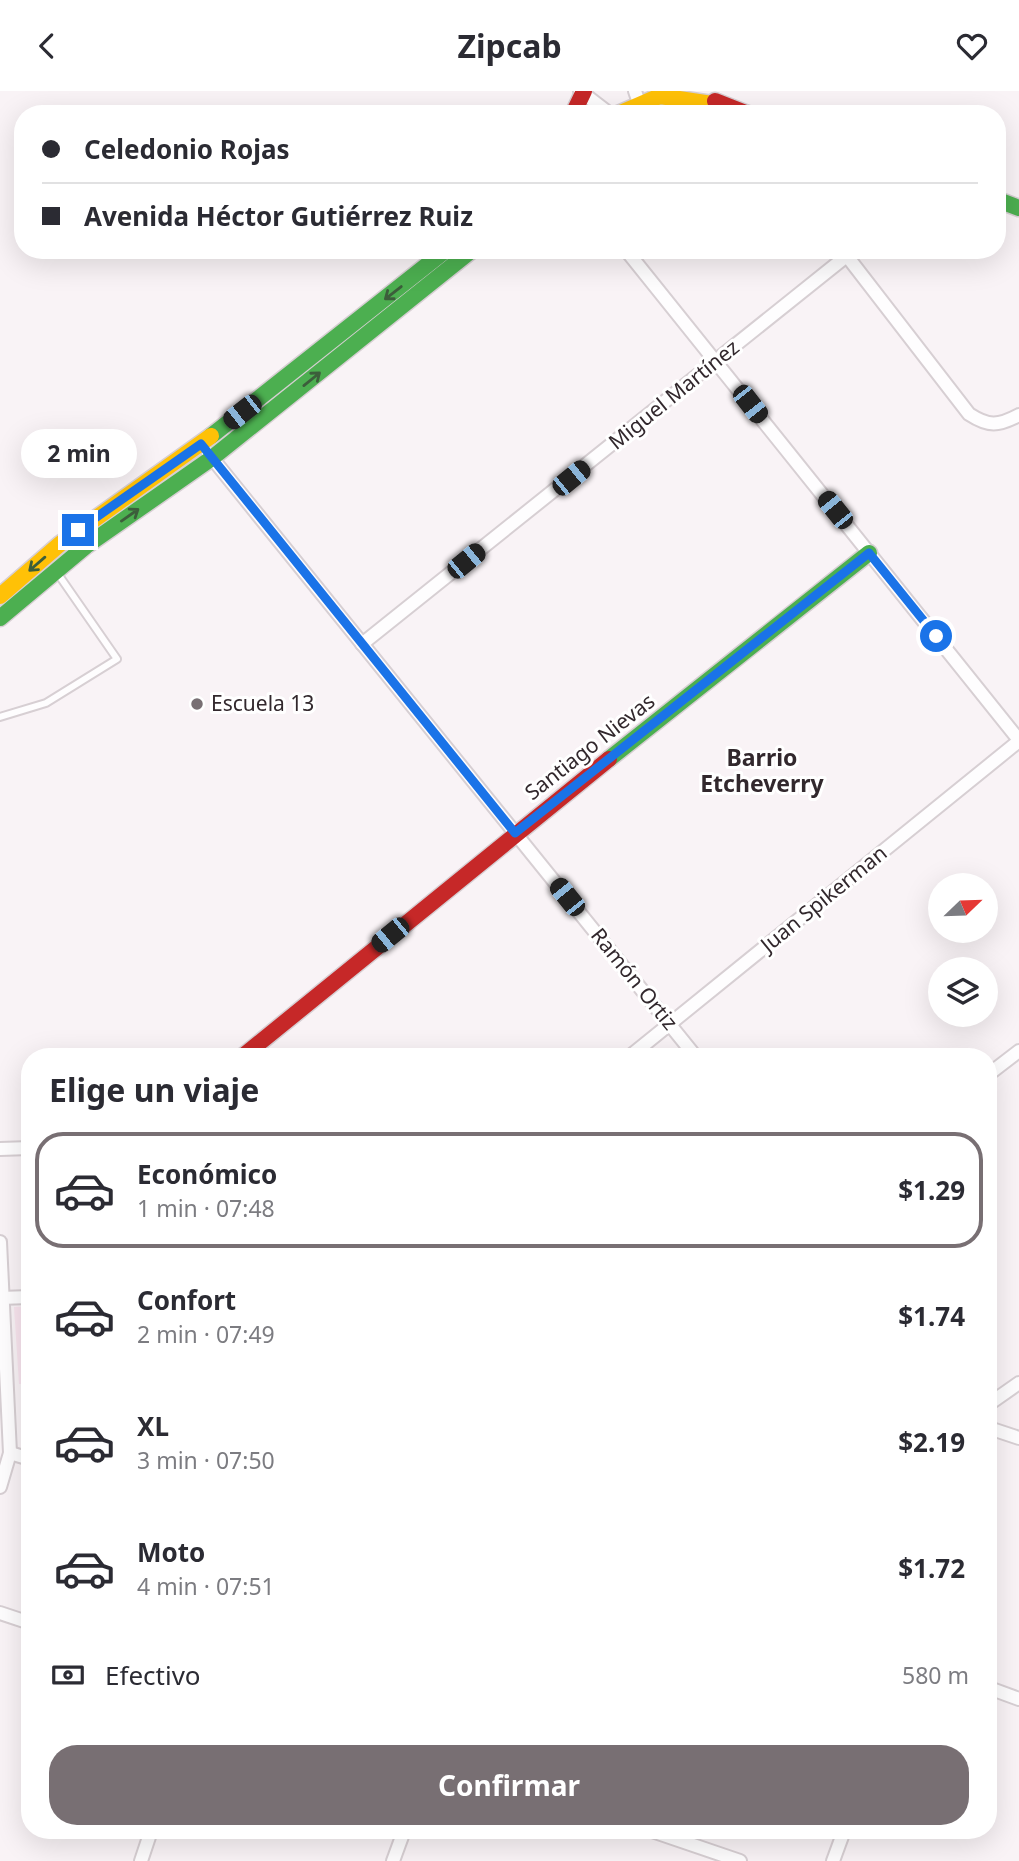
<!DOCTYPE html>
<html lang="es">
<meta charset="utf-8">
<style>
:root{--surface:#fff;--page:#f2f2f3;--text:#2b2b33;--muted:#7c7c81;--line:#e1e1e2;--accent:#786f73}
body{margin:0;font-family:"Noto Sans",sans-serif;background:var(--page);color:var(--text);height:100vh;display:flex;flex-direction:column;font-size:26px;white-space:nowrap}
*{box-sizing:border-box;margin:0}
p{font-size:23px;color:var(--muted)}
.icon{flex:none;width:38px;height:38px;fill:none;stroke:currentColor;stroke-width:2;stroke-linecap:round;stroke-linejoin:round}
.map{position:relative;flex:1;overflow:hidden}
.details{position:absolute;left:21px;top:957px;width:976px;height:791px;display:flex;flex-direction:column;background:var(--surface);border-radius:28px;box-shadow:0 7px 28px #0002}
.details>*{flex:none}
.hud{position:absolute;left:14px;top:14px;width:992px;height:154px;border-radius:28px;box-shadow:0 7px 28px #0002;display:grid;align-content:center;height:154px;padding:0 28px;background:var(--surface)}
.needle{width:46px;rotate:67deg}
.buttons{position:absolute;left:928px;top:782px;display:grid;gap:14px}
.buttons a{display:grid;place-items:center;width:70px;height:70px;border-radius:50%;background:var(--surface);box-shadow:0 7px 28px #0002;font-size:35px}
.end{position:absolute;width:32px;height:32px;margin:-16px;border:9px solid #1a73e8;background:#fff;box-shadow:0 0 0 4px #fff}
.from{border-radius:50%}
.bubble{position:absolute;height:49px;border-radius:24px;background:var(--surface);box-shadow:0 7px 28px #0002;font-size:23px;font-weight:700;line-height:49px;text-align:center}
.car{position:absolute;width:21px;height:42px;margin:-21px -10px;border-radius:9px;box-shadow:0 0 5px 2px #0007;background:linear-gradient(#222 24%,#8ab4d8 0 40%,#222 0 76%,#8ab4d8 0 86%,#222 0)}
.hud b{display:flex;align-items:center;gap:24px;height:66px;font-size:26px}
.hud b+b{border-top:2px solid var(--line)}
.hud i{width:18px;height:18px;background:var(--text)}
ul{padding:0;list-style:none}
li{display:flex;align-items:center;gap:21px;height:116px;margin:0 14px 10px;padding:0 14px;border:4px solid transparent;border-radius:28px}
li div{flex:1}
li b{display:block;font-size:26px}
li em{font-style:normal;font-weight:700}
li.current{border-color:var(--accent)}
li>.icon{width:63px;height:63px;stroke-width:1.5}
h2{padding:0 28px;font-size:32px;line-height:84px}
.pay{display:flex;align-items:center;gap:18px;height:77px;padding:0 28px;font-size:26px}
.pay p{margin-inline-start:auto}
.button{display:flex;gap:14px;margin-top:auto;padding:14px 28px}
.button a{flex:1;height:80px;border-radius:28px;background:var(--accent);color:#fff;font-size:28px;font-weight:700;line-height:80px;text-align:center}
header{display:flex;justify-content:space-between;align-items:center;height:91px;padding:0 28px;background:var(--surface);font-size:32px;font-weight:700}
.map>svg:first-child{display:block}
.green{fill:#f8e4ee}
.lines{fill:none;stroke-linecap:round;stroke-linejoin:round}
.lane-casing{stroke:#d7cfd3;stroke-width:10}
.street-casing{stroke:#d7cfd3;stroke-width:16}
.fast-casing{stroke:#d7cfd3;stroke-width:19}
.slow-casing{stroke:#d7cfd3;stroke-width:19}
.jam-casing{stroke:#d7cfd3;stroke-width:19}
.lane{stroke:#fefdfe;stroke-width:6}
.street{stroke:#fefdfe;stroke-width:12}
.fast{stroke:#4caf50;stroke-width:16}
.slow{stroke:#ffc107;stroke-width:16}
.jam{stroke:#c62828;stroke-width:16}
.oneway{stroke:#3c5e3b}
.route{stroke:#1a73e8;stroke-width:9}
.poi-dot{fill:#786f73;stroke:#fff;stroke-width:2.5}
.labels{text-anchor:middle;stroke-width:6;stroke-linejoin:round;paint-order:stroke}
.street-label{font-size:21px;fill:#32282d;stroke:#fff}
.poi-label{font-size:21px;fill:#32282d;stroke:#fff;text-anchor:start}
.neighbourhood-label{font-size:23px;font-weight:bold;fill:#32282d;stroke:#fff}
</style>
<header><svg class="icon" aria-label="back" viewBox="0 0 24 24"><path d="M15 5l-7 7 7 7"/></svg>Zipcab<svg class="icon" aria-label="heart" viewBox="0 0 24 24"><path d="M12 20l-8-8c-3-5 5-10 8-4 3-6 11-1 8 4z"/></svg></header>
<div class="map">
<svg width="1019" height="1770" viewBox="0 0 1019 1770">
<rect width="100%" height="100%" fill="#f9f3f6"/>
<!-- green -->
<polygon class="green" points="30,1215 30,1293 19,1293 14,1216"/>
<g class="lines">
<defs>
<polyline id="lane" points="0,626 46,612 117,568 58,483"/>
<g id="street">
<polyline points="580,0 610,23"/>
<polyline points="635,0 639,12"/>
<polyline points="626,159 1019,649"/>
<path d="M847,165L969,323C989,336 998,335 1019,324"/>
<polyline points="208,362 696,966"/>
<polyline points="362,553 854,159"/>
<polyline points="629,966 1019,650"/>
<polyline points="989,983 1019,960"/>
<polyline points="0,1058 30,1057"/>
<polyline points="0,1151 10,1362 0,1396"/>
<polyline points="0,1207 30,1206"/>
<polyline points="989,1313 1019,1292"/>
<polyline points="989,1337 1019,1347"/>
<polyline points="10,1362 30,1368"/>
<polyline points="0,1522 30,1532"/>
<polyline points="989,1597 1019,1608"/>
<polyline points="652,1740 740,1770"/>
<polyline points="141,1770 151,1740"/>
<polyline points="393,1770 404,1740"/>
<polyline points="833,1770 844,1740"/>
</g>
<g id="fast">
<polyline points="998,109 1019,117"/>
<polyline points="211,345 446,159"/>
<polyline points="0,527 86,455 212,367 472,159"/>
<polyline points="609,668 869,462"/>
</g>
<g id="slow">
<polyline points="618,23 660,5 725,15"/>
<polyline points="0,505 60,453 211,345"/>
</g>
<g id="jam">
<polyline points="715,10 748,23"/>
<polyline points="573,23 584,0"/>
<polyline points="242,966 609,668"/>
</g>
</defs>
<!-- lane casing -->
<use href="#lane" class="lane-casing"/>
<!-- street casing -->
<use href="#street" class="street-casing"/>
<!-- fast casing -->
<use href="#fast" class="fast-casing"/>
<!-- slow casing -->
<use href="#slow" class="slow-casing"/>
<!-- jam casing -->
<use href="#jam" class="jam-casing"/>
<!-- lane -->
<use href="#lane" class="lane"/>
<!-- street -->
<use href="#street" class="street"/>
<!-- fast -->
<use href="#fast" class="fast"/>
<!-- slow -->
<use href="#slow" class="slow"/>
<!-- jam -->
<use href="#jam" class="jam"/>
</g>
<!-- one-way arrows -->
<defs><path id="oneway-shaft" d="M-6 0H5M1.5-3L5.5 0L1.5 3" fill="none" stroke-width="1.6" stroke-linecap="round" stroke-linejoin="round" transform="scale(1.75)"/></defs>
<g class="oneway">
<use href="#oneway-shaft" transform="translate(393 202) rotate(142)"/>
<use href="#oneway-shaft" transform="translate(312 288) rotate(-39)"/>
<use href="#oneway-shaft" transform="translate(130 424) rotate(-35)"/>
<use href="#oneway-shaft" transform="translate(37 473) rotate(139)"/>
</g>
<g class="lines">
<!-- route -->
<polyline class="route" points="78,439 201,353 515,742 869,462 936,545"/>
</g>
<!-- markers -->
<circle class="poi-dot" cx="197" cy="613" r="7"/>
<g class="labels">
<!-- street labels -->
<g class="street-label">
<text transform="translate(674 304) rotate(-39)" y="7">Miguel Martínez</text>
<text transform="translate(590 656) rotate(-38)" y="7">Santiago Nievas</text>
<text transform="translate(824 808) rotate(-39)" y="7">Juan Spikerman</text>
<text transform="translate(634 888) rotate(51)" y="7">Ramón Ortiz</text>
</g>
<!-- poi labels -->
<g class="poi-label">
<text x="211" y="620">Escuela 13</text>
</g>
<!-- neighbourhood labels -->
<g class="neighbourhood-label">
<text x="762" y="675">Barrio<tspan x="762" dy="26">Etcheverry</tspan></text>
</g>
</g>
</svg>
<div class="buttons">
<a><svg class="needle" viewBox="-14 -14 28 28"><path d="M0-13l5 13h-10z" fill="#e53935"/><path d="M0 13l5-13h-10z" fill="#7c7c81"/></svg></a>
<a><svg class="icon" aria-label="layers" viewBox="0 0 24 24"><path d="M12 4l9 5-9 5-9-5zM3 14l9 5 9-5"/></svg></a>
</div>
<i class="end from" style="left:936px;top:545px"></i>
<i class="end" style="left:78px;top:439px"></i>
<div class="bubble" style="left:21px;top:338px;width:116px">2 min</div>
<i class="car" style="left:750px;top:313px;rotate:142deg"></i>
<i class="car" style="left:242px;top:321px;rotate:232deg"></i>
<i class="car" style="left:571px;top:387px;rotate:51deg"></i>
<i class="car" style="left:835px;top:419px;rotate:321deg"></i>
<i class="car" style="left:466px;top:470px;rotate:51deg"></i>
<i class="car" style="left:567px;top:806px;rotate:321deg"></i>
<i class="car" style="left:390px;top:844px;rotate:231deg"></i>
<div class="hud">
<b><i class="from"></i>Celedonio Rojas</b>
<b><i></i>Avenida Héctor Gutiérrez Ruiz</b>
</div>
<section class="details">
<h2>Elige un viaje</h2>
<ul>
<li class="current"><svg class="icon" aria-label="car" viewBox="0 0 24 24"><path d="M5 17H2v-5l4-1 3-4h7l3 4 3 1v5h-3M9 17h6M6 11h13"/><circle cx="7" cy="17" r="2"/><circle cx="17" cy="17" r="2"/></svg><div><b>Económico</b><p>1 min · 07:48</p></div><em>$1.29</em></li>
<li><svg class="icon" aria-label="car" viewBox="0 0 24 24"><path d="M5 17H2v-5l4-1 3-4h7l3 4 3 1v5h-3M9 17h6M6 11h13"/><circle cx="7" cy="17" r="2"/><circle cx="17" cy="17" r="2"/></svg><div><b>Confort</b><p>2 min · 07:49</p></div><em>$1.74</em></li>
<li><svg class="icon" aria-label="car" viewBox="0 0 24 24"><path d="M5 17H2v-5l4-1 3-4h7l3 4 3 1v5h-3M9 17h6M6 11h13"/><circle cx="7" cy="17" r="2"/><circle cx="17" cy="17" r="2"/></svg><div><b>XL</b><p>3 min · 07:50</p></div><em>$2.19</em></li>
<li><svg class="icon" aria-label="car" viewBox="0 0 24 24"><path d="M5 17H2v-5l4-1 3-4h7l3 4 3 1v5h-3M9 17h6M6 11h13"/><circle cx="7" cy="17" r="2"/><circle cx="17" cy="17" r="2"/></svg><div><b>Moto</b><p>4 min · 07:51</p></div><em>$1.72</em></li>
</ul>
<div class="pay"><svg class="icon" aria-label="cash" viewBox="0 0 24 24"><path d="M3 7h18v10H3z"/><circle cx="12" cy="12" r="2"/></svg>Efectivo<p>580 m</p></div>
<div class="button"><a>Confirmar</a></div>
</section>
</div>
